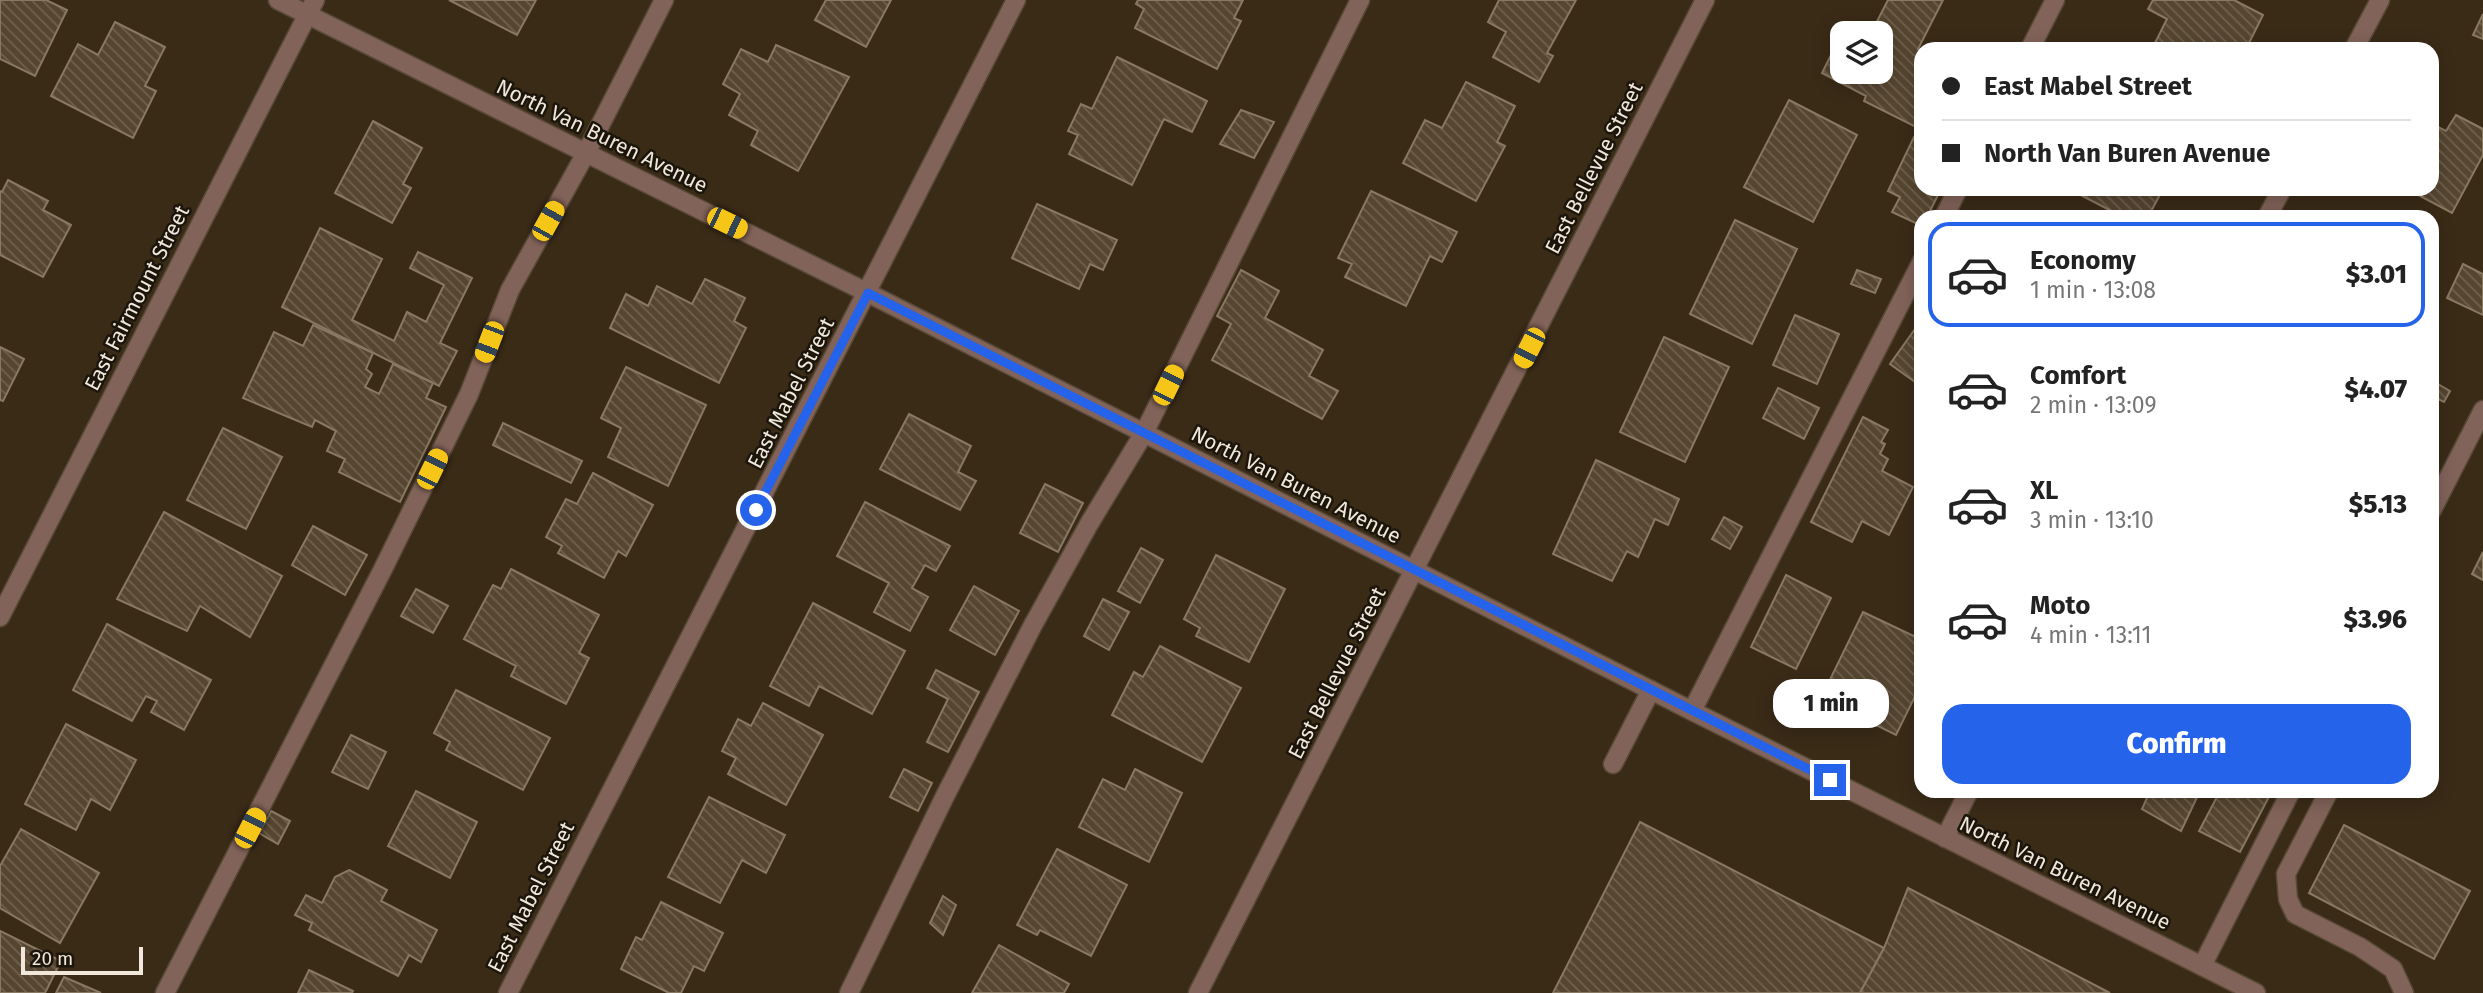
<!DOCTYPE html>
<meta charset="utf-8">
<style>
:root{--surface:#fff;--page:#f6f6f6;--text:#222;--muted:#767676;--line:#e0e0e0;--accent:#2563eb}
body{margin:0;font-family:"Fira Sans",sans-serif;background:var(--page);color:var(--text);height:100vh;display:flex;flex-direction:column;font-size:26px;white-space:nowrap}
*{box-sizing:border-box;margin:0}
p{font-size:23px;color:var(--muted)}
.icon{flex:none;width:38px;height:38px;fill:none;stroke:currentColor;stroke-width:2;stroke-linecap:round;stroke-linejoin:round}
.map{position:relative;flex:1;overflow:hidden}
.sheet{position:absolute;left:1914px;top:210px;width:525px;height:588px;display:flex;flex-direction:column;background:var(--surface);border-radius:21px;box-shadow:0 4px 18px #0003}
.sheet>*{flex:none}
.hud{position:absolute;left:1914px;top:42px;width:525px;height:154px;border-radius:21px;box-shadow:0 4px 18px #0003;display:grid;align-content:center;height:154px;padding:0 28px;background:var(--surface)}
.buttons{position:absolute;left:1830px;top:21px;display:grid;gap:14px}
.buttons a{display:grid;place-items:center;width:63px;height:63px;border-radius:14px;background:var(--surface);box-shadow:0 4px 18px #0003;font-size:35px}
.scale{position:absolute;left:21px;bottom:18px;width:122px;box-sizing:border-box;padding-left:7px;border:4px solid #f1e7db;border-top:0;font-size:19px;line-height:24px;white-space:nowrap;color:#f1e7db;-webkit-text-stroke:5px #1c150c;paint-order:stroke}
.end{position:absolute;width:32px;height:32px;margin:-16px;border:9px solid #2563eb;background:#fff;box-shadow:0 0 0 4px #fff}
.from{border-radius:50%}
.bubble{position:absolute;height:49px;border-radius:21px;background:var(--surface);box-shadow:0 4px 18px #0003;font-size:23px;font-weight:800;line-height:49px;text-align:center}
.car{position:absolute;width:21px;height:42px;margin:-21px -10px;border-radius:9px;box-shadow:0 0 5px 2px #0007;background:linear-gradient(#f5c518 24%,#345 0 40%,#f5c518 0 76%,#345 0 86%,#f5c518 0)}
.hud b{display:flex;align-items:center;gap:24px;height:66px;font-size:26px}
.hud b+b{border-top:2px solid var(--line)}
.hud i{width:18px;height:18px;background:var(--text)}
ul{padding:12px 0 0;list-style:none}
li{display:flex;align-items:center;gap:21px;height:105px;margin:0 14px 10px;padding:0 14px;border:4px solid transparent;border-radius:21px}
li div{flex:1}
li b{display:block;font-size:26px}
li em{font-style:normal;font-weight:800}
li.on{border-color:var(--accent)}
li>.icon{width:63px;height:63px;stroke-width:1.5}
.cta{display:flex;gap:14px;margin-top:auto;padding:14px 28px}
.cta a{flex:1;height:80px;border-radius:21px;background:var(--accent);color:#fff;font-size:28px;font-weight:800;line-height:80px;text-align:center}
.map>svg:first-child{display:block}
.building{fill:url(#building-back-hatch);stroke:#897862;stroke-width:2}
.lines{fill:none;stroke-linecap:round;stroke-linejoin:round}
.service-casing{stroke:#574936;stroke-width:21}
.minor-casing{stroke:#574936;stroke-width:21}
.service{stroke:#826359;stroke-width:18}
.minor{stroke:#826359;stroke-width:18}
.route{stroke:#2563eb;stroke-width:9}
.labels{text-anchor:middle;stroke-width:5;stroke-linejoin:round;paint-order:stroke}
.street-label{font-size:21px;fill:#f1e7db;stroke:#1c150c}
</style>
<div class="map">
<svg width="2483" height="993" viewBox="0 0 2483 993">
<defs>
<pattern id="building-back-hatch" width="6" height="6" patternUnits="userSpaceOnUse" patternTransform="scale(1.75)"><rect width="6" height="6" fill="#564631"/><path d="M-1 5l2 2M0 0l6 6M5-1l2 2" fill="none" stroke="#6f614e"/></pattern>
</defs>
<rect width="100%" height="100%" fill="#3a2b17"/>
<!-- building -->
<g class="building">
<polygon points="0,0 46,0 67,10 35,76 0,59"/>
<polygon points="449,0 536,0 517,35"/>
<polygon points="826,0 891,0 866,47 815,20"/>
<polygon points="1138,0 1243,0 1234,18 1241,21 1217,69 1135,28 1144,9 1136,4"/>
<polygon points="1499,0 1576,0 1547,53 1553,56 1539,82 1493,57 1506,32 1488,22"/>
<polygon points="1888,0 1943,0 1918,49 1922,51 1922,130 1864,101 1866,96 1822,73 1845,27 1857,33 1843,33 1843,72 1881,72 1881,33 1871,33"/>
<polygon points="2153,0 2234,0 2263,15 2246,49 2152,49 2167,19 2148,9"/>
<polygon points="2483,14 2483,39 2473,35"/>
<polygon points="115,22 165,47 145,86 156,91 133,138 51,96 78,44 98,55"/>
<polygon points="776,45 849,77 798,171 751,145 758,131 729,115 740,94 723,84 741,49 768,62"/>
<polygon points="1117,57 1207,101 1192,132 1164,119 1132,185 1069,154 1078,135 1068,131 1081,104 1092,109"/>
<polygon points="1466,82 1515,106 1497,142 1505,146 1476,201 1403,163 1425,120 1442,128"/>
<polygon points="1789,100 1857,135 1813,222 1744,187"/>
<polygon points="1241,110 1274,122 1254,158 1220,144"/>
<polygon points="2456,115 2483,129 2483,155 2452,213 2407,189 2432,189 2432,128 2434,125 2446,131"/>
<polygon points="373,121 422,148 403,184 411,188 392,223 335,193"/>
<polygon points="1914,137 1922,140 1922,189 1941,189 1927,217 1922,217 1922,226 1892,212 1900,197 1888,191"/>
<polygon points="8,180 48,201 43,210 71,225 43,277 0,255 0,191 2,192"/>
<polygon points="2069,189 2163,189 2148,217 2123,217"/>
<polygon points="1371,191 1457,232 1442,262 1430,256 1406,306 1345,277 1352,264 1338,258"/>
<polygon points="1037,204 1117,240 1103,270 1090,264 1079,289 1012,258"/>
<polygon points="1735,220 1797,249 1752,344 1690,314"/>
<polygon points="320,228 382,259 352,320 394,341 407,312 426,322 444,285 410,268 418,252 472,278 440,343 457,351 439,386 282,307"/>
<polygon points="2463,264 2483,274 2483,315 2447,298"/>
<polygon points="1241,270 1279,291 1265,318 1323,350 1309,376 1338,391 1322,419 1212,360 1231,324 1217,316"/>
<polygon points="1857,270 1881,279 1875,293 1851,284"/>
<polygon points="705,279 745,298 734,321 746,328 719,383 610,328 626,294 648,306 657,286 692,304"/>
<polygon points="1795,315 1839,334 1817,384 1773,365"/>
<polygon points="313,325 373,353 366,369 372,374 365,387 379,394 393,364 433,383 426,398 446,407 400,502 339,472 345,459 327,451 336,431 315,420 312,427 243,398 274,332 303,346"/>
<polygon points="1915,329 1922,333 1922,387 1890,364"/>
<polygon points="1664,337 1729,367 1685,462 1620,432"/>
<polygon points="0,347 24,359 3,401 0,400"/>
<polygon points="626,367 706,405 668,486 608,457 621,428 601,418"/>
<polygon points="2438,384 2450,391 2444,402 2432,396"/>
<polygon points="1778,388 1819,408 1804,439 1763,418"/>
<polygon points="909,414 971,446 958,472 976,481 960,510 880,469"/>
<polygon points="1863,417 1888,430 1881,442 1885,444 1880,454 1888,459 1882,471 1913,487 1889,535 1862,521 1852,542 1811,522"/>
<polygon points="503,423 582,461 571,483 493,445"/>
<polygon points="223,428 282,457 246,529 187,500"/>
<polygon points="1596,460 1679,499 1668,525 1655,519 1638,557 1627,551 1612,581 1553,554"/>
<polygon points="593,473 653,505 626,556 618,551 604,578 558,553 562,546 546,537 566,499 577,504"/>
<polygon points="1045,484 1083,503 1058,552 1020,533"/>
<polygon points="865,502 950,546 936,571 925,565 912,588 928,597 910,631 874,612 889,583 837,556"/>
<polygon points="164,512 282,576 250,637 200,606 187,631 117,599"/>
<polygon points="1724,517 1742,527 1730,549 1712,539"/>
<polygon points="313,526 367,555 345,595 292,565"/>
<polygon points="1141,548 1163,560 1140,603 1118,591"/>
<polygon points="2483,552 2483,580 2472,574"/>
<polygon points="1216,555 1285,589 1249,662 1196,636 1200,628 1184,619"/>
<polygon points="511,569 599,615 579,653 589,658 566,704 511,676 516,666 464,639 493,585 501,589"/>
<polygon points="1786,575 1831,598 1796,669 1751,647"/>
<polygon points="974,586 1019,611 995,655 950,630"/>
<polygon points="416,589 448,606 433,633 401,616"/>
<polygon points="1103,599 1129,612 1109,650 1084,636"/>
<polygon points="813,603 905,651 872,714 819,686 809,706 770,686"/>
<polygon points="1863,612 1922,640 1922,653 1916,664 1922,667 1922,682 1896,735 1821,698"/>
<polygon points="107,624 211,680 184,730 151,712 157,701 146,696 132,721 73,690"/>
<polygon points="1160,646 1241,688 1202,762 1112,715 1134,672 1143,677"/>
<polygon points="936,670 979,692 948,752 927,742 948,699 927,688"/>
<polygon points="456,690 550,738 523,790 446,750 450,742 434,733"/>
<polygon points="763,703 823,735 786,805 728,774 736,758 722,751 738,719 751,726"/>
<polygon points="66,724 136,760 110,810 91,799 76,830 25,804"/>
<polygon points="351,735 386,752 368,789 332,772"/>
<polygon points="904,769 932,783 918,811 890,797"/>
<polygon points="1135,769 1182,793 1149,862 1079,827 1103,779 1125,790"/>
<polygon points="416,791 477,822 450,878 388,846"/>
<polygon points="2150,791 2200,791 2181,831 2142,809"/>
<polygon points="2220,791 2272,791 2240,852 2199,831"/>
<polygon points="709,797 785,835 766,873 742,860 720,903 668,877"/>
<polygon points="271,811 290,821 278,844 259,833"/>
<polygon points="1640,822 1884,948 1860,993 1553,993"/>
<polygon points="2344,825 2470,891 2434,959 2309,893"/>
<polygon points="21,829 99,873 60,943 0,908 0,866"/>
<polygon points="1057,849 1127,885 1091,956 1040,930 1037,935 1017,925"/>
<polygon points="349,870 387,890 381,901 437,930 421,962 409,955 398,976 309,930 312,923 295,915 306,895 322,903 335,877"/>
<polygon points="1908,888 2110,993 1860,993 1884,948"/>
<polygon points="943,896 956,905 943,935 930,923"/>
<polygon points="661,902 723,933 704,971 694,966 681,993 669,993 621,969 636,937 642,940"/>
<polygon points="0,931 61,961 45,993 0,993"/>
<polygon points="999,945 1069,984 1064,993 972,993"/>
<polygon points="309,970 353,991 352,993 298,993"/>
<polygon points="64,977 101,993 56,993"/>
</g>
<g class="lines">
<defs>
<g id="service">
<polyline points="2030,49 2055,0"/>
<polyline points="1944,217 1958,189"/>
<polyline points="2432,510 2483,410"/>
<polyline points="1692,711 1922,261"/>
<polyline points="1613,764 1651,690"/>
<polyline points="2329,791 2286,874 2288,899 2295,914 2360,947 2393,969 2404,993"/>
<polyline points="2202,966 2291,791"/>
<polyline points="165,993 383,569 469,394 510,290 586,153 664,0"/>
<polyline points="849,993 945,796 1033,625 1089,524 1144,433 1360,0"/>
</g>
<g id="minor">
<polyline points="278,0 868,293 1692,711 2256,993"/>
<polyline points="2354,49 2380,0"/>
<polyline points="2267,217 2282,189"/>
<polyline points="0,617 315,0"/>
<polyline points="1945,838 1969,791"/>
<polyline points="508,993 1016,0"/>
<polyline points="1198,993 1705,0"/>
</g>
</defs>
<!-- service casing -->
<use href="#service" class="service-casing"/>
<!-- minor casing -->
<use href="#minor" class="minor-casing"/>
<!-- service -->
<use href="#service" class="service"/>
<!-- minor -->
<use href="#minor" class="minor"/>
</g>
<g class="lines">
<!-- route -->
<polyline class="route" points="756,510 868,293 1830,780"/>
</g>
<g class="labels">
<!-- street labels -->
<g class="street-label">
<text transform="translate(602 136) rotate(26)" y="7">North Van Buren Avenue</text>
<text transform="translate(1594 168) rotate(-63)" y="7">East Bellevue Street</text>
<text transform="translate(137 298) rotate(-63)" y="7">East Fairmount Street</text>
<text transform="translate(791 393) rotate(-63)" y="7">East Mabel Street</text>
<text transform="translate(1296 485) rotate(27)" y="7">North Van Buren Avenue</text>
<text transform="translate(1337 673) rotate(-63)" y="7">East Bellevue Street</text>
<text transform="translate(2065 873) rotate(26)" y="7">North Van Buren Avenue</text>
<text transform="translate(531 897) rotate(-63)" y="7">East Mabel Street</text>
</g>
</g>
</svg>
<div class="buttons">
<a><svg class="icon" aria-label="layers" viewBox="0 0 24 24"><path d="M12 4l9 5-9 5-9-5zM3 14l9 5 9-5"/></svg></a>
</div>
<div class="scale">20 m</div>
<i class="end from" style="left:756px;top:510px"></i>
<i class="end" style="left:1830px;top:780px"></i>
<div class="bubble" style="left:1773px;top:679px;width:116px">1 min</div>
<i class="car" style="left:548px;top:221px;rotate:29deg"></i>
<i class="car" style="left:727px;top:223px;rotate:116deg"></i>
<i class="car" style="left:489px;top:342px;rotate:201deg"></i>
<i class="car" style="left:1529px;top:348px;rotate:207deg"></i>
<i class="car" style="left:1168px;top:385px;rotate:26deg"></i>
<i class="car" style="left:432px;top:469px;rotate:26deg"></i>
<i class="car" style="left:250px;top:828px;rotate:27deg"></i>
<div class="hud">
<b><i class="from"></i>East Mabel Street</b>
<b><i></i>North Van Buren Avenue</b>
</div>
<section class="sheet">
<ul>
<li class="on"><svg class="icon" aria-label="car" viewBox="0 0 24 24"><path d="M5 17H2v-5l4-1 3-4h7l3 4 3 1v5h-3M9 17h6M6 11h13"/><circle cx="7" cy="17" r="2"/><circle cx="17" cy="17" r="2"/></svg><div><b>Economy</b><p>1 min · 13:08</p></div><em>$3.01</em></li>
<li><svg class="icon" aria-label="car" viewBox="0 0 24 24"><path d="M5 17H2v-5l4-1 3-4h7l3 4 3 1v5h-3M9 17h6M6 11h13"/><circle cx="7" cy="17" r="2"/><circle cx="17" cy="17" r="2"/></svg><div><b>Comfort</b><p>2 min · 13:09</p></div><em>$4.07</em></li>
<li><svg class="icon" aria-label="car" viewBox="0 0 24 24"><path d="M5 17H2v-5l4-1 3-4h7l3 4 3 1v5h-3M9 17h6M6 11h13"/><circle cx="7" cy="17" r="2"/><circle cx="17" cy="17" r="2"/></svg><div><b>XL</b><p>3 min · 13:10</p></div><em>$5.13</em></li>
<li><svg class="icon" aria-label="car" viewBox="0 0 24 24"><path d="M5 17H2v-5l4-1 3-4h7l3 4 3 1v5h-3M9 17h6M6 11h13"/><circle cx="7" cy="17" r="2"/><circle cx="17" cy="17" r="2"/></svg><div><b>Moto</b><p>4 min · 13:11</p></div><em>$3.96</em></li>
</ul>
<div class="cta"><a>Confirm</a></div>
</section>
</div>
